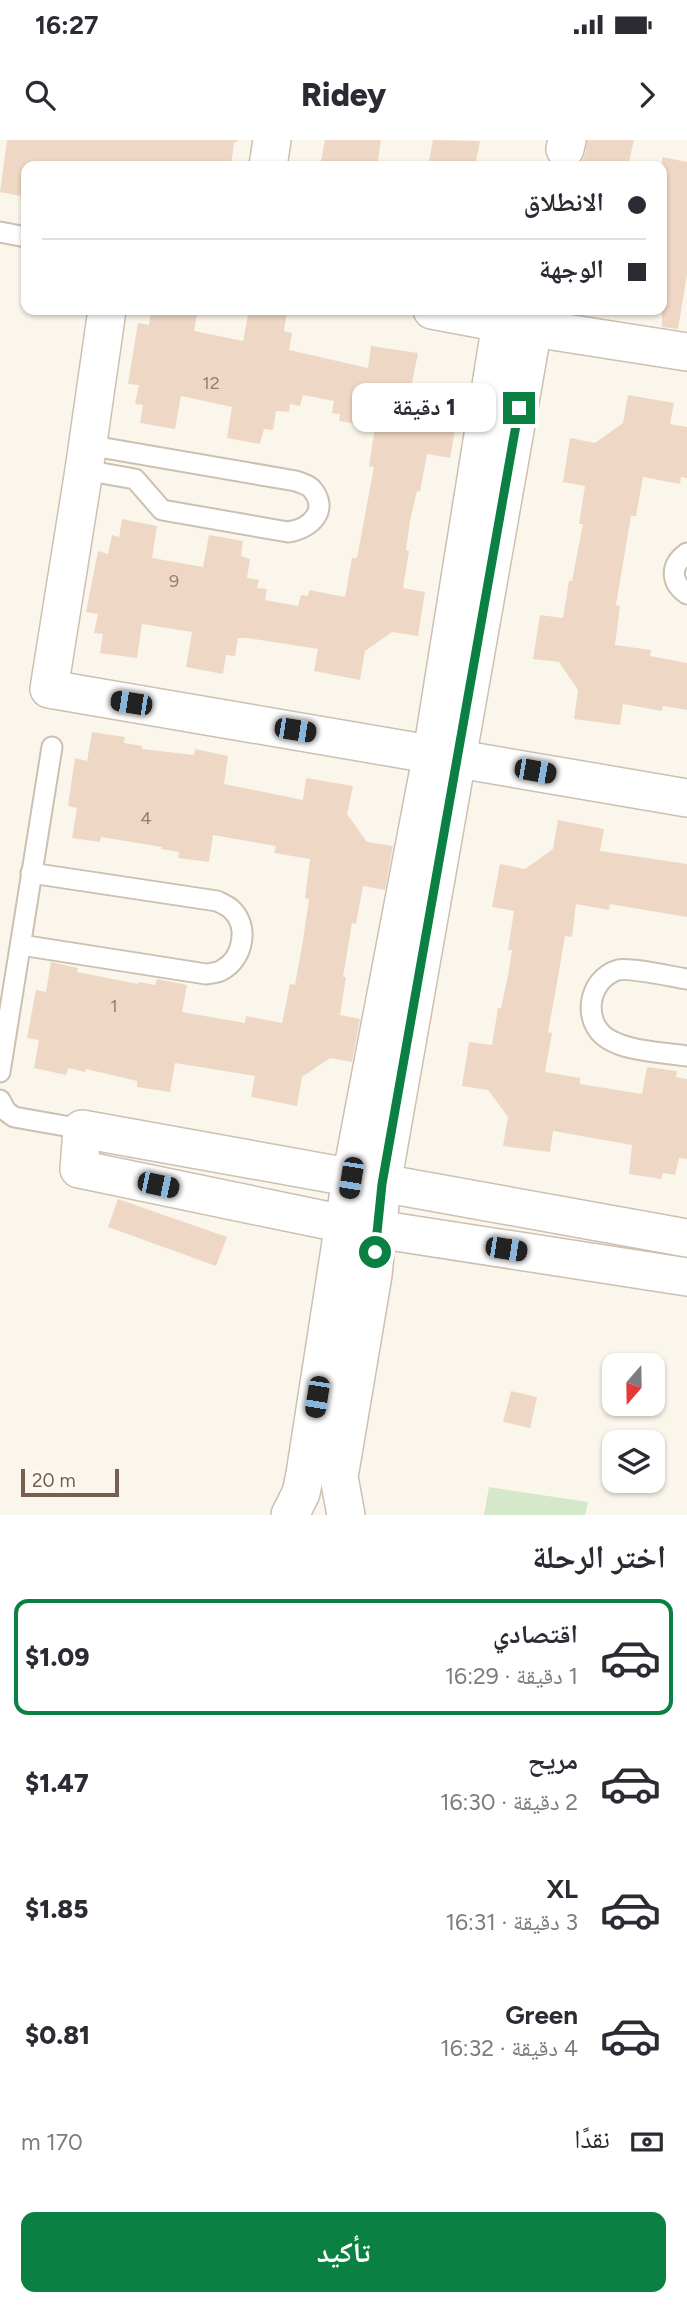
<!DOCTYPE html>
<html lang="ar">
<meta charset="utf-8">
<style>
:root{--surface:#fff;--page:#f7f7f7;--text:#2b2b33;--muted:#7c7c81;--line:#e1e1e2;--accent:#0b8043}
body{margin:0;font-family:Figtree,"Noto Naskh Arabic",sans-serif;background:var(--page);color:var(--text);direction:rtl;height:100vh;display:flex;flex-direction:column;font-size:26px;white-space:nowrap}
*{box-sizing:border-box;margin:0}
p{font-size:23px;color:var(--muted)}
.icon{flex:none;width:38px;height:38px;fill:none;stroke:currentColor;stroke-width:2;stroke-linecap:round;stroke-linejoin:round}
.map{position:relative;height:1375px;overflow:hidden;direction:ltr}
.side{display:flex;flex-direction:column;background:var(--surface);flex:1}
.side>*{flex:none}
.hud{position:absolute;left:21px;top:21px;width:646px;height:154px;border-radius:14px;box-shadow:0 2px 5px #0004;direction:rtl;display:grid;align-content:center;height:154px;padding:0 21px;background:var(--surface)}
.needle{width:46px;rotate:200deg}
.tools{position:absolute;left:602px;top:1213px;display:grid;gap:14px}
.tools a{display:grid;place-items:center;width:63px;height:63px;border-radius:14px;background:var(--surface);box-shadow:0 2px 5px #0004;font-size:35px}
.scale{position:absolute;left:21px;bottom:18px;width:98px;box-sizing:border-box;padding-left:7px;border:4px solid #755f50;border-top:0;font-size:19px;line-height:24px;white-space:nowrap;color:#755f50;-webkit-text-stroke:5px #fefaf2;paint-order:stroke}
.end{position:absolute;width:32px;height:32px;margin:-16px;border:9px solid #0b8043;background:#fff;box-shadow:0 0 0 4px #fff}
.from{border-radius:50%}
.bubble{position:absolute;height:49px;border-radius:14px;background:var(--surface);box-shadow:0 2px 5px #0004;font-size:23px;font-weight:800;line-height:49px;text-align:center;direction:rtl}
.car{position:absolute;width:21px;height:42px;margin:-21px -10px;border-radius:9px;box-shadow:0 0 5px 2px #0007;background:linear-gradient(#222 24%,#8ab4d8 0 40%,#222 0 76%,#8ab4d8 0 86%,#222 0)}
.hud b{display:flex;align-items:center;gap:24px;height:66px;font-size:26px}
.hud b+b{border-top:2px solid var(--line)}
.hud i{width:18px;height:18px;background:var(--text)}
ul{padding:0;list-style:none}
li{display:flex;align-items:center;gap:21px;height:116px;margin:0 14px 10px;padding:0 7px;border:4px solid transparent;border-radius:14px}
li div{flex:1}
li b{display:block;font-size:26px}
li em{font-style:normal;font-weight:800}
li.on{border-color:var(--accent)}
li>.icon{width:63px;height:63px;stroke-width:1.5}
h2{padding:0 21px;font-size:32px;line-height:84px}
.pay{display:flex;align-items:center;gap:18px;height:77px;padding:0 21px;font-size:26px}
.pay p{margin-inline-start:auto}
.button{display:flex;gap:14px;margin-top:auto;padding:14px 21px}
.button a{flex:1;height:80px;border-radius:14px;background:var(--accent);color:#fff;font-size:28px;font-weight:800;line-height:80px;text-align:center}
.status{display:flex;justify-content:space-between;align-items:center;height:49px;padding:0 35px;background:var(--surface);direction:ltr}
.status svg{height:19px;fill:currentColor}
header{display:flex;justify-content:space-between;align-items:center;height:91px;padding:0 21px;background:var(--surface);font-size:32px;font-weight:800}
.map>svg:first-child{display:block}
.green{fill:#d5e8ca}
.building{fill:#eed8c5}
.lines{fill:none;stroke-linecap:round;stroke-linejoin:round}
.lane-casing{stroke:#cdbfb2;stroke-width:23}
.street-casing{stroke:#cdbfb2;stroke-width:40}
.lane{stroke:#fff;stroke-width:19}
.street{stroke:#fff;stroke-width:37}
.route{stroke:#0b8043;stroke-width:9}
.labels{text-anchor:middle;stroke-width:6;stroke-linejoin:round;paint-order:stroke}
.number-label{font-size:18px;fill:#937d6d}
</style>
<div class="status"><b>16:27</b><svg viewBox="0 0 49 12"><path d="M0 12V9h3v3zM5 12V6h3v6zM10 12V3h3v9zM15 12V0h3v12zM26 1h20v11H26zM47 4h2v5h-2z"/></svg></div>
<header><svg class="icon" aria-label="forward" viewBox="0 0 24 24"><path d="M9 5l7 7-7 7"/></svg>Ridey<svg class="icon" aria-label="search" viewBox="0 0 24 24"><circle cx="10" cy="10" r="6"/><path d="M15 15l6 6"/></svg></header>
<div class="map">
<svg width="687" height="1375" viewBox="0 0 687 1375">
<rect width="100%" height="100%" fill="#fbf6eb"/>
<!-- green -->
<polygon class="green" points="489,1347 588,1362 585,1375 484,1375"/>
<!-- building -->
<g class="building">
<polygon points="7,0 239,0 234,3 231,26 205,23 201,26 26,26 26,57 0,52"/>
<polygon points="325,0 381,0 377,26 320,26"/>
<polygon points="433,0 480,1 475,26 428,26"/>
<polygon points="587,0 634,0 628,26 580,26 585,14"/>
<polygon points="662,17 687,22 687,135 678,189 662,187"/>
<polygon points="151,170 198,170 194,191 243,201 249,170 287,172 284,191 292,193 289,210 368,228 371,206 418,213 412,243 432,270 458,274 450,318 427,314 420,352 417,351 410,381 406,410 409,411 403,448 425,452 418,496 392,492 365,511 360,540 314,531 318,509 247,498 238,498 235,516 226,515 223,534 186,527 192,492 142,484 137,518 100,513 103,494 94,493 98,474 86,472 98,411 108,414 112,395 119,397 122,379 157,386 152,418 203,427 209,395 243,401 241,416 250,419 247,438 259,440 257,448 267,449 265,460 298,466 301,455 308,456 309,450 345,457 352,418 357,418 374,327 369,326 375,287 339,281 340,274 332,273 334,261 303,255 300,266 290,264 289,272 276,271 273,290 264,289 260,304 227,298 232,267 181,256 175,289 140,283 143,265 135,264 139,245 128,244 138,183 149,185"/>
<polygon points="628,255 674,263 670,284 687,287 687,338 681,337 680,344 643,337 636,376 631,376 616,465 620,466 615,505 651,510 650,516 687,523 687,570 663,566 662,571 623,564 620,585 574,579 578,550 559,522 533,519 540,475 563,478 569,441 572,441 583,384 579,384 585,346 563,342 570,298 595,303 623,283"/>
<polygon points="92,592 125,597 124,603 142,606 142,609 194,615 195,609 228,616 224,644 303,660 306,638 353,646 347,674 367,702 393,706 385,750 363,746 356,784 352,783 343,837 346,837 340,875 360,879 352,922 330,918 302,937 297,966 251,957 255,936 175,923 170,952 137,947 137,941 86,929 85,932 68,928 66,935 34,928 39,900 27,898 36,850 46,852 51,822 78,828 77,832 138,844 139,842 155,845 157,839 187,845 182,872 245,883 246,876 282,883 290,844 295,845 303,800 309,759 305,758 310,719 274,713 276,706 213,695 209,722 178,718 179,712 161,709 162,707 101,697 100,702 72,698 77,668 68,666 75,618 87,621"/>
<polygon points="558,680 604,689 600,711 687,724 687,777 610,764 609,770 576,764 572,797 565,796 557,843 548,892 552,893 545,932 580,938 580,944 642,954 647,927 677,931 676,937 687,939 687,1019 679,1018 675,1035 663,1033 661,1039 629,1034 632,1005 553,991 550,1012 503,1006 508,977 488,950 462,946 469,902 492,905 498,868 501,868 508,836 512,810 508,810 514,771 492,767 500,724 525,729 553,709"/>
<polygon points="118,1059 227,1097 216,1126 108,1087"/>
<polygon points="511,1251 537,1257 530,1288 503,1282"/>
</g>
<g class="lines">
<defs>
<g id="lane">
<polyline points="0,92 26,97"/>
<path d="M84,330L135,339L162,370L288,392C310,389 331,370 311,348C308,345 301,343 296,341L87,305"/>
<path d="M687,413C670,425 670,442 687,454"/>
<path d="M21,805L206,834C211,833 218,833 222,830C243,819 250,786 231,769C228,766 221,763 217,761L31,733"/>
<path d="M687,839C673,837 629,827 618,830C588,839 581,882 608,899C630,912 662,912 687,916"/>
<polyline points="0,932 52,607"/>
<polyline points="0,960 6,971 14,977 82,989"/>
</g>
<g id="street">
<polyline points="565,9 567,0"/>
<polyline points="268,26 272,0"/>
<polyline points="107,170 84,330 49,549 687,658"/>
<polyline points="432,170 501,183 687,212"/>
<polyline points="687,1098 82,989 79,1029 344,1084 687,1137"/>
<polyline points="290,1375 301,1353 305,1334 351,1038 432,613 501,183"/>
<polyline points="346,1375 339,1337 373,1135 382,1044 533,188"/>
</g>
</defs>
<!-- lane casing -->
<use href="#lane" class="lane-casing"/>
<!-- street casing -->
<use href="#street" class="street-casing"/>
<!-- lane -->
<use href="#lane" class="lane"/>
<!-- street -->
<use href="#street" class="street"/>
</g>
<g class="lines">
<!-- route -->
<polyline class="route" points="375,1112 382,1044 519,268"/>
</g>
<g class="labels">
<!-- number labels -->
<g class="number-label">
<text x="211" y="249">12</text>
<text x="174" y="447">9</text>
<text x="146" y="684">4</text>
<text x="114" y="872">1</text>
</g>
</g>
</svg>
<div class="tools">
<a><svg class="needle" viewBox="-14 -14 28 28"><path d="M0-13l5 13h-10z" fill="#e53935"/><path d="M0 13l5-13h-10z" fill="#7c7c81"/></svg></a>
<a><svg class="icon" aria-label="layers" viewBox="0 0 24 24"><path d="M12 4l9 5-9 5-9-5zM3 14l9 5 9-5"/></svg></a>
</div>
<div class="scale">20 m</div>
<i class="end from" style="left:375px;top:1112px"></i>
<i class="end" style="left:519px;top:268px"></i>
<div class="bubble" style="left:352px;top:243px;width:144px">1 دقيقة</div>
<i class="car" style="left:131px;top:563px;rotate:279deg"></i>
<i class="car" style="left:295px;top:590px;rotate:99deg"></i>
<i class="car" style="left:535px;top:631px;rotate:100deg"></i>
<i class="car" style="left:351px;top:1038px;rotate:189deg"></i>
<i class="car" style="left:158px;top:1045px;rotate:102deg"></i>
<i class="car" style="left:506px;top:1109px;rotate:99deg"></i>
<i class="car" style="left:317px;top:1257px;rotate:189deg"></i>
<div class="hud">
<b><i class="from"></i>الانطلاق</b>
<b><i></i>الوجهة</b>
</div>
</div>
<section class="side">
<h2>اختر الرحلة</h2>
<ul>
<li class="on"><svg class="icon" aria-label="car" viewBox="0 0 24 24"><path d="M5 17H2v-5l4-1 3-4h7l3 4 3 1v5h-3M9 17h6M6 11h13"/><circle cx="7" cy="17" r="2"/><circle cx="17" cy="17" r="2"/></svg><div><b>اقتصادي</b><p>1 دقيقة · 16:29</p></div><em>$1.09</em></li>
<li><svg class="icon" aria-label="car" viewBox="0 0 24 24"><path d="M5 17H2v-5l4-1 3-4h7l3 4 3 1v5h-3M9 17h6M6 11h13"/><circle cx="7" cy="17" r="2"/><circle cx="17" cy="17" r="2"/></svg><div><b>مريح</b><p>2 دقيقة · 16:30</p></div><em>$1.47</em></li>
<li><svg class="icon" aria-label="car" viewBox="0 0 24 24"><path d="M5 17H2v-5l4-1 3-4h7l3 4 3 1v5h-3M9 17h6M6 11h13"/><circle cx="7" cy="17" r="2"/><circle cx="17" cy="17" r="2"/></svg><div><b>XL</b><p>3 دقيقة · 16:31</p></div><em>$1.85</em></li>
<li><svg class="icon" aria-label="car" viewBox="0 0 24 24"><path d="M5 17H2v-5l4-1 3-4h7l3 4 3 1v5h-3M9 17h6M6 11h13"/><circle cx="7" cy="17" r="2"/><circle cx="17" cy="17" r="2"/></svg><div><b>Green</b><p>4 دقيقة · 16:32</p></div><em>$0.81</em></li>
</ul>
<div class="pay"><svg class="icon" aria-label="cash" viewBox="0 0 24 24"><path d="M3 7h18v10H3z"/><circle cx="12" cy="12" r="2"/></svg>نقدًا<p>170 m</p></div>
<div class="button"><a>تأكيد</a></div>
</section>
